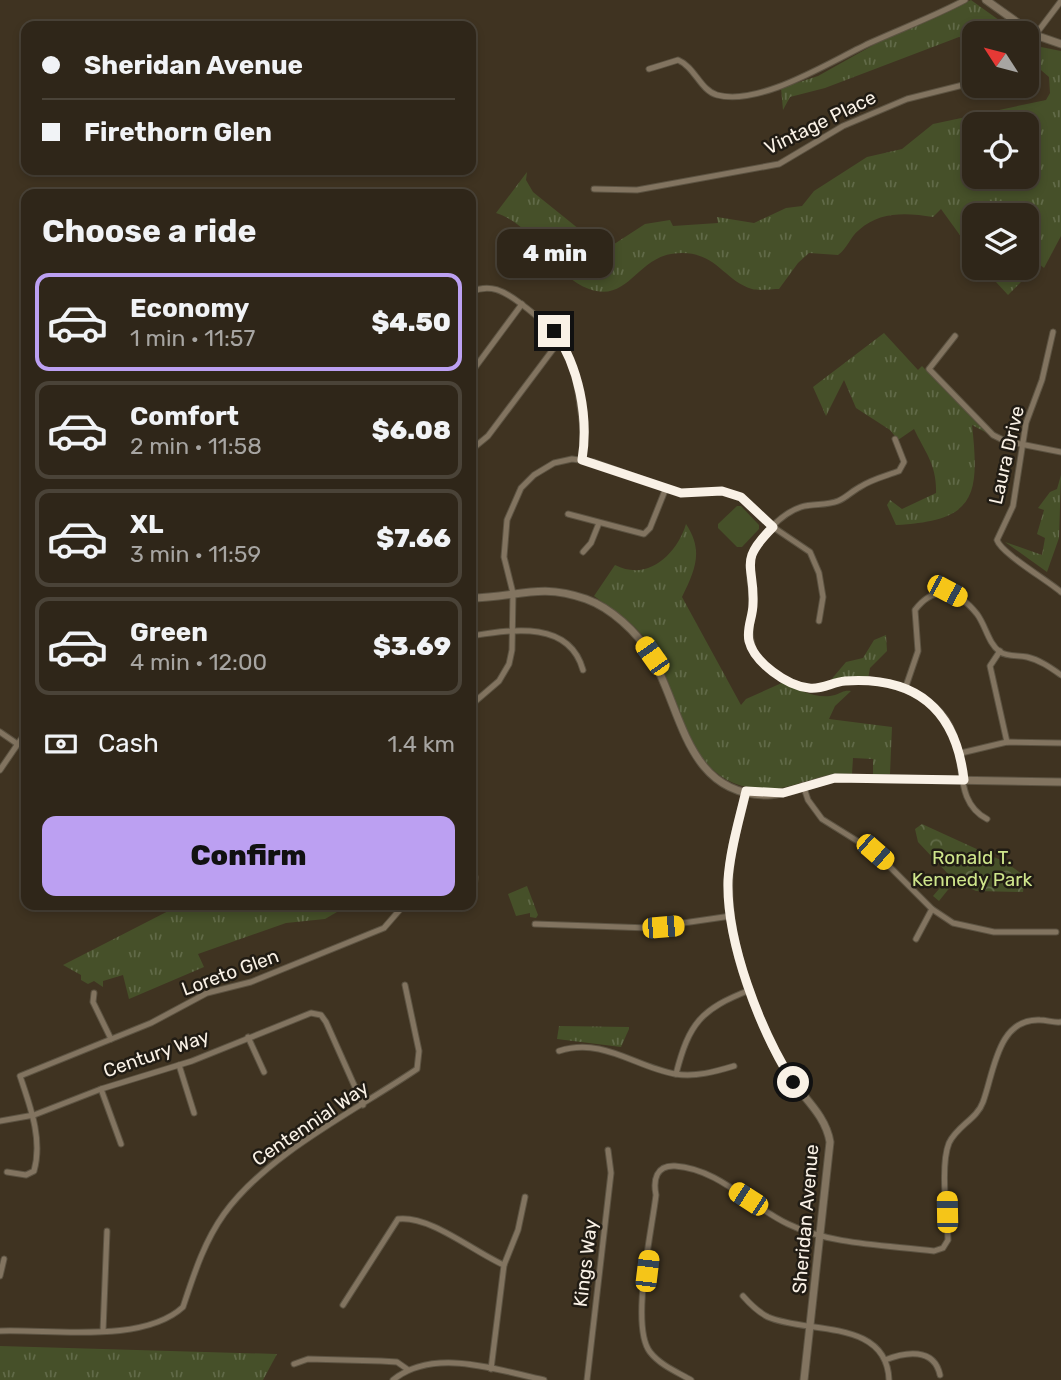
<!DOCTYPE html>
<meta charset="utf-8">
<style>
:root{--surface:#2f2619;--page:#372e22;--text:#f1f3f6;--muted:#a7a5a2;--line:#4a4338;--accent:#bca0f2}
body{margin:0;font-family:Rubik,sans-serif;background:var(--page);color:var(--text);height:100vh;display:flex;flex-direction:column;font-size:26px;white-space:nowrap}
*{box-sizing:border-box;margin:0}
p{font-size:23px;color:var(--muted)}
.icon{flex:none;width:38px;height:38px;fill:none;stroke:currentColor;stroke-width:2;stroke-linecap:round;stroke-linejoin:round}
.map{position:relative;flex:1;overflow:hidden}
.side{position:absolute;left:21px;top:189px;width:455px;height:721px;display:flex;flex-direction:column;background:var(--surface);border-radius:14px;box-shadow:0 4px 10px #0003,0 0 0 2px var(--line)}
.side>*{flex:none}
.guide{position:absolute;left:21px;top:21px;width:455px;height:154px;border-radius:14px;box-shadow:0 4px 10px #0003,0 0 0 2px var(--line);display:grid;align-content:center;height:154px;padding:0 21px;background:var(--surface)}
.needle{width:46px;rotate:306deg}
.buttons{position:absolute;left:962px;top:21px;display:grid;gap:14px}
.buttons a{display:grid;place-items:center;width:77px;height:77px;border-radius:14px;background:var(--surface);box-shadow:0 4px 10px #0003,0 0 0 2px var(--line);font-size:35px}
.end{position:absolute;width:32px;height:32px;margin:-16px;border:9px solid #f9f1e6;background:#111;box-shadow:0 0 0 4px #111}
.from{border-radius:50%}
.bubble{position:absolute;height:49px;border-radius:14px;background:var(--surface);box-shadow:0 4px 10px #0003,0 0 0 2px var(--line);font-size:23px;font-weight:800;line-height:49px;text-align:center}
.car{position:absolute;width:21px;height:42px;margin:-21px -10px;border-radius:9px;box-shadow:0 0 5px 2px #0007;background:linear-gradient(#f5c518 24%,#345 0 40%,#f5c518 0 76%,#345 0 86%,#f5c518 0)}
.guide b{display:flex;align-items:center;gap:24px;height:66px;font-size:26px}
.guide b+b{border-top:2px solid var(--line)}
.guide i{width:18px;height:18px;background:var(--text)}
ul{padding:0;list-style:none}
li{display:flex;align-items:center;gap:21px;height:98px;margin:0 14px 10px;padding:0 7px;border:4px solid var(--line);border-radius:14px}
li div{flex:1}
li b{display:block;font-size:26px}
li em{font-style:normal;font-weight:800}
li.current{border-color:var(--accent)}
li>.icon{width:63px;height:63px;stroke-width:1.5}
h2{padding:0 21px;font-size:32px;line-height:84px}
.pay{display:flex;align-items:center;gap:18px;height:77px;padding:0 21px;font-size:26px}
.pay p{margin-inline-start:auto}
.button{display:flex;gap:14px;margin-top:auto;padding:14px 21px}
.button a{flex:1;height:80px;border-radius:14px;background:var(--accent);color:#111;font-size:28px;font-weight:800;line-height:80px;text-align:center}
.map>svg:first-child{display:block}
.grass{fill:url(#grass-tufts);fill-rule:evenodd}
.park{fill:url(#park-crowns)}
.pitch{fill:#465029}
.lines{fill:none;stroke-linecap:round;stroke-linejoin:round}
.street-casing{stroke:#5c5342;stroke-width:7}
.secondary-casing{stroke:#5c5342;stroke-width:9}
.street{stroke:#827460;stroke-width:5}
.secondary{stroke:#827460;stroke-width:7}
.route{stroke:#f9f1e6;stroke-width:9}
.labels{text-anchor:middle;stroke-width:5;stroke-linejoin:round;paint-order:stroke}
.street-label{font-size:19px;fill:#f9f1e6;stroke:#211c14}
.park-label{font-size:19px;fill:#cee58b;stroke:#211c14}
</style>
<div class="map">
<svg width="1061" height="1380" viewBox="0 0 1061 1380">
<defs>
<pattern id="grass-tufts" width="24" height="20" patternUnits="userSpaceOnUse" patternTransform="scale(1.75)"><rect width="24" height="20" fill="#465029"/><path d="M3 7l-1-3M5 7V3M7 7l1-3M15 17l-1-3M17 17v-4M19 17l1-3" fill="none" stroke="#616a48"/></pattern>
<pattern id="park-crowns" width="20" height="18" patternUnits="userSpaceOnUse" patternTransform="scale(1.75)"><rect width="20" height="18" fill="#465029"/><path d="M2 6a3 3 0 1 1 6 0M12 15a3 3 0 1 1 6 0" fill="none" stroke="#616a48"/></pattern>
</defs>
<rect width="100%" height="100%" fill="#3f3321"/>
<!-- grass -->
<g class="grass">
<polygon points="971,0 1017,33 975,33 975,41 959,37 825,88 790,97 783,110 781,88 818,76 893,34"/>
<path d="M1036,46L1061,51V236L1044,268L1039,264L1008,295L983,268H1027V215H975V256L941,209L933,217C907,213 880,211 859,230C850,237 847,249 838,255L809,253L798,263L779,289C771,289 759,291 752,289C722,280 715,247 671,254C636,260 627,303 589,289C554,277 537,226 496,213L527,172L526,180L533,192L605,250L645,224L670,220L673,226L718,223L717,217L754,223L786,208L802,206L814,191L867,157L902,149L933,124L1046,100L1050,93L1049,77L1027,58ZM975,124H1027V177H975Z"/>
<path d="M884,333L918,370L922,366L987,433L972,425C980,497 975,521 896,525L887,505L890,500L902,509L936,493C937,465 925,452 914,429L898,440L890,430L856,408L844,380L826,416L813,387Z"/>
<polygon points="1061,475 1059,538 1047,572 1005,542 1042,555 1045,538 1037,534 1044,510 1038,508 1050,492 1057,489"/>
<path d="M686,524C704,551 695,570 682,597L741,705L746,699L784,682C798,690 818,700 835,695C842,693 843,690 851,691L835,706L829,719L892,727L890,774L873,775V759L853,758L852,774C818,772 789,793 758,789C680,781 684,692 647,641C633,622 612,609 594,596L615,565C648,582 677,554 686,524Z"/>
<polygon points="886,635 887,651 870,668 868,679 847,678 830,681 846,662 863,658 874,640"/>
<polygon points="527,886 538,915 536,918 530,917 530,913 516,916 508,894"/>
<polygon points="180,905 349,905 325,919 286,923 198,954 204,967 129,999 123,975 103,981 103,987 94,981 88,984 81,980 81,975 63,965"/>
<polygon points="559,1026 629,1027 629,1029 621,1047 557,1039"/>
<polygon points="0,1346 277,1354 263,1380 0,1380"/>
</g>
<!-- park -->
<polygon class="park" points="922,824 1005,862 1025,876 1023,892 976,891 955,881 939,901 933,896 950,876 918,842 915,829"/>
<!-- pitch -->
<polygon class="pitch" points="737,506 741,506 759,525 759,529 742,547 737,547 718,528 718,524"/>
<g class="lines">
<defs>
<g id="street">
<polyline points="1027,46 1061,1"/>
<path d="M649,69L678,60C695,67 700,90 717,95C761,107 834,59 872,42C903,28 935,16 965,0"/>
<polyline points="594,189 637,190 779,164 843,126 907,99 975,82"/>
<path d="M471,292C490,283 504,291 520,303C562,334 574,355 580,406C583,424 585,441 582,460"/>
<path d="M1053,332L1042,380L1026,423L1013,506L997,540C1001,553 1047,580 1061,592"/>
<polyline points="955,336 929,369 993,435 1005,441 1061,452"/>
<polyline points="471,373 522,304"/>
<path d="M895,439L904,462L899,471C886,476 872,479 860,487C852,491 846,498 838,501C826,506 813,503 801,507C782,513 755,540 751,559C746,577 755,594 752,612C744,655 762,671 801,686C815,692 828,684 842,682C872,677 909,687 933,705C976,740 945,797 987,819"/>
<polyline points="471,450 488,436 560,340"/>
<polyline points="568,514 644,534 650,528 666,488"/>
<polyline points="583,552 591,543 599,523"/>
<path d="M471,636C510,630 569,619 583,670"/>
<polyline points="1000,651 990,666 1007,742"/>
<path d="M905,689L918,651L915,610C935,584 958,590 977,614C986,626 988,643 1000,652C1008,657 1018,655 1027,657C1040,660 1051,668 1061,675"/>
<polyline points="471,705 499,681 509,664 512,650 513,593 504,557 507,520 521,488 534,475 554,463 572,459 594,462 681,493 722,491 741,497 773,527 810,552 819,573 823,597 819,621"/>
<polyline points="0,732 16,743"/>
<polyline points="961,753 1007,742 1061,743"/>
<polyline points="0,770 26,732"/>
<polyline points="803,785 808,800 822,819 875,852 932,909 953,923 994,932 1056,932"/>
<polyline points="471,866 475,877 474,890"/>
<polyline points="535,924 649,928 731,916"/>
<polyline points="916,939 932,909"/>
<polyline points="94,993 93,1002 111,1039"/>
<polyline points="248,1037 264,1072"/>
<path d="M559,1051C603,1037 635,1067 675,1074C696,1077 714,1072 734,1066"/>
<polyline points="179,1065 194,1113"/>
<path d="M676,1074C689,1023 701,1009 750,990"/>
<polyline points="101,1089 121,1144"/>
<polyline points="0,1121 34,1115 101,1089 192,1061 311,1013 321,1015 326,1022 363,1105"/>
<path d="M7,1172L26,1175L34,1171C43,1139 30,1106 20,1076L151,1023L207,993L251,982L384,928L404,905"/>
<polyline points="0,1276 4,1259"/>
<path d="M743,1296C750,1304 758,1312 768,1317C806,1334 887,1318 889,1380"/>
<path d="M343,1305L398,1219C430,1215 474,1252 504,1265"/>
<path d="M0,1331C52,1329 143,1344 183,1307C194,1274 204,1242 224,1214C267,1154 355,1111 417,1069L419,1051L405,985"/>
<polyline points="103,1331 107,1231"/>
<path d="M885,1360C905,1352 934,1347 940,1375"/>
<polyline points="294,1364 308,1359 381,1361 397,1362 407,1369"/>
<polyline points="491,1369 504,1265 518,1230 525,1197"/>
<path d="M393,1380C434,1347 497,1370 544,1380"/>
<polyline points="587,1380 611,1173 608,1150"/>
<path d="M691,1380C677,1372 660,1365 650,1352C630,1326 652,1230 656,1195C653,1180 656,1165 675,1166C719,1169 750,1206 788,1224C831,1245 887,1245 934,1251L943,1248L948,1240C947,1215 940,1165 949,1143C957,1126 977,1119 983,1102C994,1073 997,1018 1040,1020C1047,1020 1054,1023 1061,1022"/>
</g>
<g id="secondary">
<polyline points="986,0 1035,35 1061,44"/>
<path d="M471,598C517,598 538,582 586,599C611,608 637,632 650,654C682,707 685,796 768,795C791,794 813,782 835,778L1061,782"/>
<path d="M746,791C741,816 732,840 730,865C722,933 753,1010 785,1070C799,1095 825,1112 830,1142L804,1380"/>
</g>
</defs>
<!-- street casing -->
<use href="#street" class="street-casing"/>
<!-- secondary casing -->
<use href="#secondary" class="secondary-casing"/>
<!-- street -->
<use href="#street" class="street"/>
<!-- secondary -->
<use href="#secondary" class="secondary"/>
</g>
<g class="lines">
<!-- route -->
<path class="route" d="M554,331C579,366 589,417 582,460L681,493L722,491L741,497L773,527C737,563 755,564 753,604C753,617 746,628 749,641C754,662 787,686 809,688C821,690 833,682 845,681C917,676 956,710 964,780L835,778L783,793L746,791C739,821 730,850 728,880C726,942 760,1030 793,1082"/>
</g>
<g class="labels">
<!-- street labels -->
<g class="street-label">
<text transform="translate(820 122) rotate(-26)" y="7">Vintage Place</text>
<text transform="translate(1006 455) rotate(-77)" y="7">Laura Drive</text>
<text transform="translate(230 972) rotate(-20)" y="7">Loreto Glen</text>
<text transform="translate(156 1053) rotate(-19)" y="7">Century Way</text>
<text transform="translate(310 1123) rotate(-34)" y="7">Centennial Way</text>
<text transform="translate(805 1219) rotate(-85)" y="7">Sheridan Avenue</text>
<text transform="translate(585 1263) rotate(-83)" y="7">Kings Way</text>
</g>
<!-- park labels -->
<g class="park-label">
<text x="972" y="864">Ronald T.<tspan x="972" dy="22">Kennedy Park</tspan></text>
</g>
</g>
</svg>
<div class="buttons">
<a><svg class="needle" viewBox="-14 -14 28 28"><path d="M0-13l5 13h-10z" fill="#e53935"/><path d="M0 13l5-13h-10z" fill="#a7a5a2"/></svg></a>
<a><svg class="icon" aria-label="locate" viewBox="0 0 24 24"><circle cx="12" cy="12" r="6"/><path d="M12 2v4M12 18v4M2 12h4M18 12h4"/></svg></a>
<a><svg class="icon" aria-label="layers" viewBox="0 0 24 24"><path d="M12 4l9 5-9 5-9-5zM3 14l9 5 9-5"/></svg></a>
</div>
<i class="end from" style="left:793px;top:1082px"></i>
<i class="end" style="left:554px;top:331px"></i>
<div class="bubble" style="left:497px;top:229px;width:116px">4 min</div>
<i class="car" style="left:947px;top:591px;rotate:118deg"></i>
<i class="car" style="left:652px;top:656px;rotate:325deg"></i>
<i class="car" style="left:875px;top:852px;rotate:131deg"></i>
<i class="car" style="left:663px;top:927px;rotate:85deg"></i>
<i class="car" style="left:748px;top:1199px;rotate:303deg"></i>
<i class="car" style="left:947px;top:1212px;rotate:359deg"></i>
<i class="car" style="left:647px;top:1271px;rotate:7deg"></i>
<div class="guide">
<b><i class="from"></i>Sheridan Avenue</b>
<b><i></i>Firethorn Glen</b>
</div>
<section class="side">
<h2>Choose a ride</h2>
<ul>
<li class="current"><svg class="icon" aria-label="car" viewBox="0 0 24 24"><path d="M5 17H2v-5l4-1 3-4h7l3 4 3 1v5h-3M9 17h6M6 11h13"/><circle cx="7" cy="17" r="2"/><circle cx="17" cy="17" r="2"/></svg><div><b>Economy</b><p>1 min · 11:57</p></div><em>$4.50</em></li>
<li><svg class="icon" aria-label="car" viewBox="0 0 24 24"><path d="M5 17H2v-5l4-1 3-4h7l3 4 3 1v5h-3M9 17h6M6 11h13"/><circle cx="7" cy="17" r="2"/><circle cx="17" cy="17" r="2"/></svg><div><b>Comfort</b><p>2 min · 11:58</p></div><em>$6.08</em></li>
<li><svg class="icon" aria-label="car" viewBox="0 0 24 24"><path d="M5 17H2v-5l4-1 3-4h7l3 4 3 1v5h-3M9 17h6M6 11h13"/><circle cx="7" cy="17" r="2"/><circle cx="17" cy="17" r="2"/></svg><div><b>XL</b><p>3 min · 11:59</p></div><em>$7.66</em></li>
<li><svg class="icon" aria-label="car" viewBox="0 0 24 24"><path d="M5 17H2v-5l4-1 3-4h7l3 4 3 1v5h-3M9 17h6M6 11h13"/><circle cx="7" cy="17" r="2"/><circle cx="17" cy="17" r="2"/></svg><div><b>Green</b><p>4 min · 12:00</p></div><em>$3.69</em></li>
</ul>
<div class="pay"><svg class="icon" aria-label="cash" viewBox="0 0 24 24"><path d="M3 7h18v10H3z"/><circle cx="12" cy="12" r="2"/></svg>Cash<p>1.4 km</p></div>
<div class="button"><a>Confirm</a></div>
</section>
</div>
